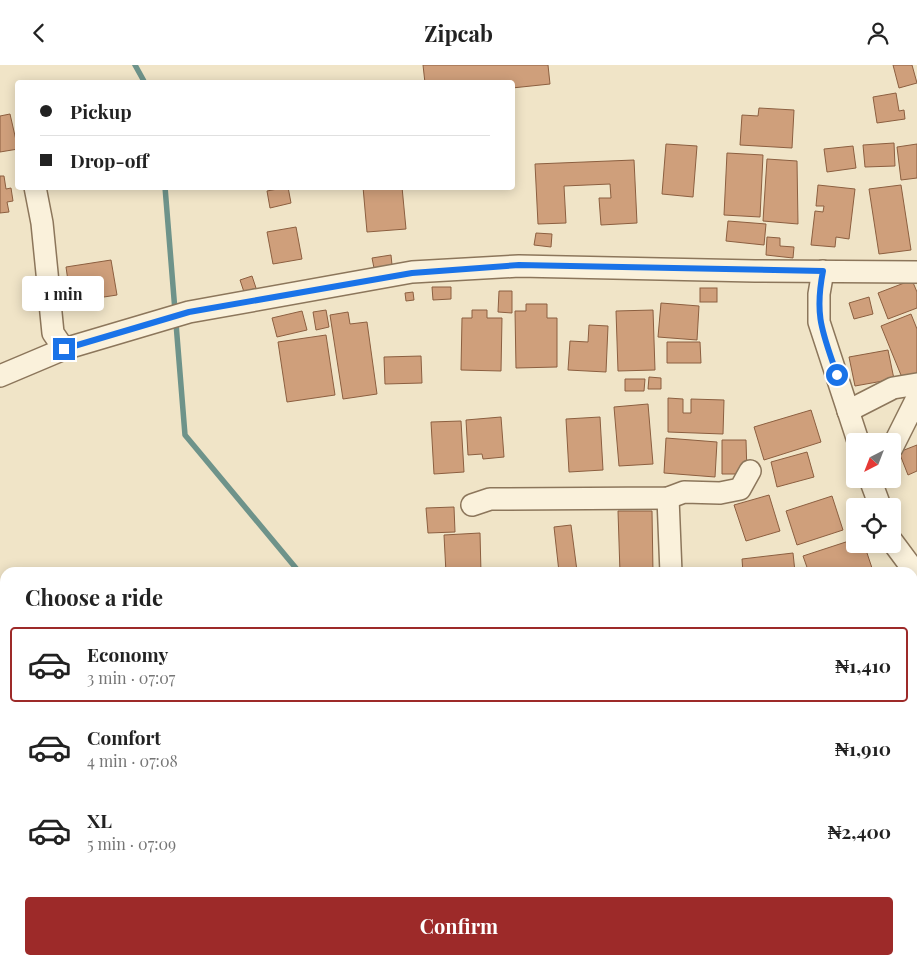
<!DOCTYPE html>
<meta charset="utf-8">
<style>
:root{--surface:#fff;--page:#f2f2f2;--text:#222;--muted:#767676;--line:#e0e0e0;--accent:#9d2a29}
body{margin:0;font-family:"Playfair Display",serif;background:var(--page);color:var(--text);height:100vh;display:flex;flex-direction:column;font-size:19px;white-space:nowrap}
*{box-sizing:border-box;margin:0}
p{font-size:16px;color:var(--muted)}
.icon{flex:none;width:28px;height:28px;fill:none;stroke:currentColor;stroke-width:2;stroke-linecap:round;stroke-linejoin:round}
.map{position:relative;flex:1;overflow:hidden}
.drawer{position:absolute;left:0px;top:502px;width:918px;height:398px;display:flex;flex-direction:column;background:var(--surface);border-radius:15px 15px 0 0;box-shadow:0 2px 12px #0003}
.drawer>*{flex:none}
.banner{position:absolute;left:15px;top:15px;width:500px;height:110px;border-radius:5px;box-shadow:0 2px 12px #0003;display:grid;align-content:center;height:110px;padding:0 25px;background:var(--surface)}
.needle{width:32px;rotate:222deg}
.tools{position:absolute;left:846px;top:368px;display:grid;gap:10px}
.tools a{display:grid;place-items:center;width:55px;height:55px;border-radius:5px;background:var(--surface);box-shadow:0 2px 12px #0003;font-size:25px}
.end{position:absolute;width:22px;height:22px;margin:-11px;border:6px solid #1a73e8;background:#fff;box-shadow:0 0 0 2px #fff}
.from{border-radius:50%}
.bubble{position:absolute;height:35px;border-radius:5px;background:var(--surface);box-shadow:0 2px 12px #0003;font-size:16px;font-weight:700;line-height:35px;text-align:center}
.banner b{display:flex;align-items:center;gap:18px;height:48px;font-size:19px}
.banner b+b{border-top:1px solid var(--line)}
.banner i{width:12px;height:12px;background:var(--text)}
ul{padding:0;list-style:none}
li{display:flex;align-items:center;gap:15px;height:75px;margin:0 10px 8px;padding:0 15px;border:2px solid transparent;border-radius:5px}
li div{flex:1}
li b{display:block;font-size:19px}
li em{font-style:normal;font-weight:700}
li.selected{border-color:var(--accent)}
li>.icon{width:45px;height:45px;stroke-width:1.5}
h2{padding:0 25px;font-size:22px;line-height:60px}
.action{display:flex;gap:10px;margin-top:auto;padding:10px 25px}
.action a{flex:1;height:58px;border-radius:5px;background:var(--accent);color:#fff;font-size:20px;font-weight:700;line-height:58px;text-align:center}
header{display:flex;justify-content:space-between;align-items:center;height:65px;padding:0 25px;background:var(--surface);font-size:22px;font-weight:700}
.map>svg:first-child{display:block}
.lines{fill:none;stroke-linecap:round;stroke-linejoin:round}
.stream{stroke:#6e938a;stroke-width:5.5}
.building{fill:#cf9f7b;stroke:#8c5f40}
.minor-casing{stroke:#8c765b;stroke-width:24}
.minor{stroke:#faf1db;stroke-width:21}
.route{stroke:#1a73e8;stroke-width:6}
</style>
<header><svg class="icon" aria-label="back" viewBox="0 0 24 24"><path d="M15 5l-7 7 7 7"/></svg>Zipcab<svg class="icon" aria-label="person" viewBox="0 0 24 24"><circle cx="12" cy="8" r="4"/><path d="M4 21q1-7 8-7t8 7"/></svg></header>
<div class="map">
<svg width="917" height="900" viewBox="0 0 917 900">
<rect width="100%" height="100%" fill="#f0e4c7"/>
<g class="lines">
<!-- stream -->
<g class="stream">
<polyline points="135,0 145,18"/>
<polyline points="165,122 185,370 300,508"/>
<polyline points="703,895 708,900"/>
</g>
</g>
<!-- building -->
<g class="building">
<polygon points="423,0 548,0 550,19 512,23 512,18 425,18"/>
<polygon points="893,0 912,0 917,18 899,23"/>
<polygon points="896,28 899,46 904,45 905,54 877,58 873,32"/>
<polygon points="759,43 794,45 792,83 740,80 742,50 758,51"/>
<polygon points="10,49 18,84 0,87 0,51"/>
<polygon points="894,78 895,101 865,102 863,80"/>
<polygon points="666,79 697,81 693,132 662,129"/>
<polygon points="917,79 917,113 901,115 897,82"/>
<polygon points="853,81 856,103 827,107 824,84"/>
<polygon points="727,88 763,90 760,152 724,150"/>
<polygon points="767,94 797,96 798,159 763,156"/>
<polygon points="634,95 637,158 601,160 599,133 611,133 610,119 564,121 566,158 538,159 535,99"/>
<polygon points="0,111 4,111 6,124 11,123 13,136 7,137 9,147 0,148"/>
<polygon points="818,120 855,124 849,174 836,172 835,182 811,180 815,146 823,147 824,141 816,141"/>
<polygon points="901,120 911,185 879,189 869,124"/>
<polygon points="288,122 291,138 270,143 267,126"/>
<polygon points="363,122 402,122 406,164 367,167"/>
<polygon points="728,156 766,159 764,180 726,176"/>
<polygon points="296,162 302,194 273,199 267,167"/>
<polygon points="536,168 552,169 551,182 534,180"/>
<polygon points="767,172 780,173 780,181 794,182 793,193 766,190"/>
<polygon points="391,190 392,200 374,203 372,193"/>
<polygon points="111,195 117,230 71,237 66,202"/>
<polygon points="252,211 256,223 244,227 240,215"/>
<polygon points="912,215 917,227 917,243 888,254 878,228"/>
<polygon points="432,222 451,222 451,234 433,235"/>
<rect x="700" y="223" width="17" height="14"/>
<polygon points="499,226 512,226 512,248 498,247"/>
<polygon points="413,227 414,235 406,236 405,228"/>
<polygon points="44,228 46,243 36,244 33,230"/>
<polygon points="869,232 873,249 854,254 849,238"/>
<polygon points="661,238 699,241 697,275 658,272"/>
<polygon points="526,239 547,239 547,253 557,253 557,302 516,303 515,246 526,246"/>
<polygon points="326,245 329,262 316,265 313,247"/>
<polygon points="472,245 487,245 487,253 502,253 501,306 461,305 462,253 472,253"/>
<polygon points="653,245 655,305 618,306 616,246"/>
<polygon points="302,246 307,265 277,272 272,253"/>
<polygon points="348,247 350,259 367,257 377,329 343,334 330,250"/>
<polygon points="911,249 917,264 917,310 903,315 881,261"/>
<polygon points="589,260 608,261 606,307 568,305 570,276 588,277"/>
<polygon points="326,270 335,330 287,337 278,277"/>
<polygon points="667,277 700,277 701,298 667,298"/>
<polygon points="888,285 894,314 855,321 849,292"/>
<polygon points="421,291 422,318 385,319 384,292"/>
<polygon points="649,312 661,313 661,324 648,324"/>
<polygon points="625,314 645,314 644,326 625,326"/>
<polygon points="668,333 683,334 683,348 691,348 691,334 724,335 723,369 668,367"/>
<polygon points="648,339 653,399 619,401 614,342"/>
<polygon points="811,345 821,377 764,395 754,362"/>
<polygon points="501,352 504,392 483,394 482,389 468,390 466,355"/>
<polygon points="600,352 603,405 569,407 566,354"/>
<polygon points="461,356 464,407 434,409 431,357"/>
<polygon points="666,373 717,377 715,412 664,408"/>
<polygon points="722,375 746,375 747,409 722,409"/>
<polygon points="917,380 917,406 908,410 899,387"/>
<polygon points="807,387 814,412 777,422 771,397"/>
<polygon points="769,430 780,466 746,476 734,440"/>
<polygon points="832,431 843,465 797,480 786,446"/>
<polygon points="454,442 455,467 428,468 426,443"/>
<polygon points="618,446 652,446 653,508 620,508"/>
<polygon points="571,460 577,506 559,507 554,462"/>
<polygon points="480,468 481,508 446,508 444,470"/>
<polygon points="855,474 855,479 864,479 872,503 857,508 809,508 803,491"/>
<polygon points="793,488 795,507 743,508 742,494"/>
<polygon points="5,583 5,603 0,596 0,586"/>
<polygon points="5,714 5,744 0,747 0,717"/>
<polygon points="363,895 403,895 401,900 374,900"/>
<polygon points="436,895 465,895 463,900 434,900"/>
<polygon points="810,895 849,895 845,900 817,900"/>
<polygon points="862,895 889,895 895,900 858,900"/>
</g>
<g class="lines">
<defs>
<g id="minor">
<polyline points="35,122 42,158 53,268 64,284"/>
<polyline points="823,206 819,229 819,257 858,376"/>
<polyline points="0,311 64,284 189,247 412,207 519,201 755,206 917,207"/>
<polyline points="848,346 893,323 917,319"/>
<polyline points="892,383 917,333"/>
<polyline points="870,414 880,441"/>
<polyline points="668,433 671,508"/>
<polyline points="472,440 490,434 668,433 684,427 720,428 740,424 750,406"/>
<polyline points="892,476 915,507"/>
<polyline points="0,645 3,654"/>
<polyline points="0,841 5,841"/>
<polyline points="894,895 899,900"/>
</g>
</defs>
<!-- minor casing -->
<use href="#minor" class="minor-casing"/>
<!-- minor -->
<use href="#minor" class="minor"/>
</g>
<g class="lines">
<!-- route -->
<path class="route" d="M64,284L189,247L412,208L519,200L823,206C814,252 823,268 837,310"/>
</g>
</svg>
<div class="tools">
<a><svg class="needle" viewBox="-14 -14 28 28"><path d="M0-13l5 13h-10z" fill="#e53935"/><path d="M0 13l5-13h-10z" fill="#767676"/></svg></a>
<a><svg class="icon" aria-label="locate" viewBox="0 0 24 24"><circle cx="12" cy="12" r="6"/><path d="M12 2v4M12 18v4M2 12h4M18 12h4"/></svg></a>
</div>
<i class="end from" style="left:837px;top:310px"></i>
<i class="end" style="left:64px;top:284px"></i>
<div class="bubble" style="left:22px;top:211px;width:82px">1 min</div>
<div class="banner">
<b><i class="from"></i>Pickup</b>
<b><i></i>Drop-off</b>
</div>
<section class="drawer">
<h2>Choose a ride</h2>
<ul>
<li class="selected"><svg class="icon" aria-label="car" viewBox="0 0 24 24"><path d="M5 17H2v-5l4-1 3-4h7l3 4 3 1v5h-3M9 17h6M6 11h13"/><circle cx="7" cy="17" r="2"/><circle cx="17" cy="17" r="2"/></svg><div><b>Economy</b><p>3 min · 07:07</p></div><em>₦1,410</em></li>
<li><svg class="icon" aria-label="car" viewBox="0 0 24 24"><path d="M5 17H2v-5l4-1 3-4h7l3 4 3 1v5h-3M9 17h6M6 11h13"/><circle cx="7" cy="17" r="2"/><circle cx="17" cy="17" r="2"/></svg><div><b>Comfort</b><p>4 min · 07:08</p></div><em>₦1,910</em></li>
<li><svg class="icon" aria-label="car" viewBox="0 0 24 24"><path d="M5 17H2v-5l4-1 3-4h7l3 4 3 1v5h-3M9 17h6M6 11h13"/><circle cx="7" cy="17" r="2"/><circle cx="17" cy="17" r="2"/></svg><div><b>XL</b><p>5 min · 07:09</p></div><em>₦2,400</em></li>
</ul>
<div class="action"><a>Confirm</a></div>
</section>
</div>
